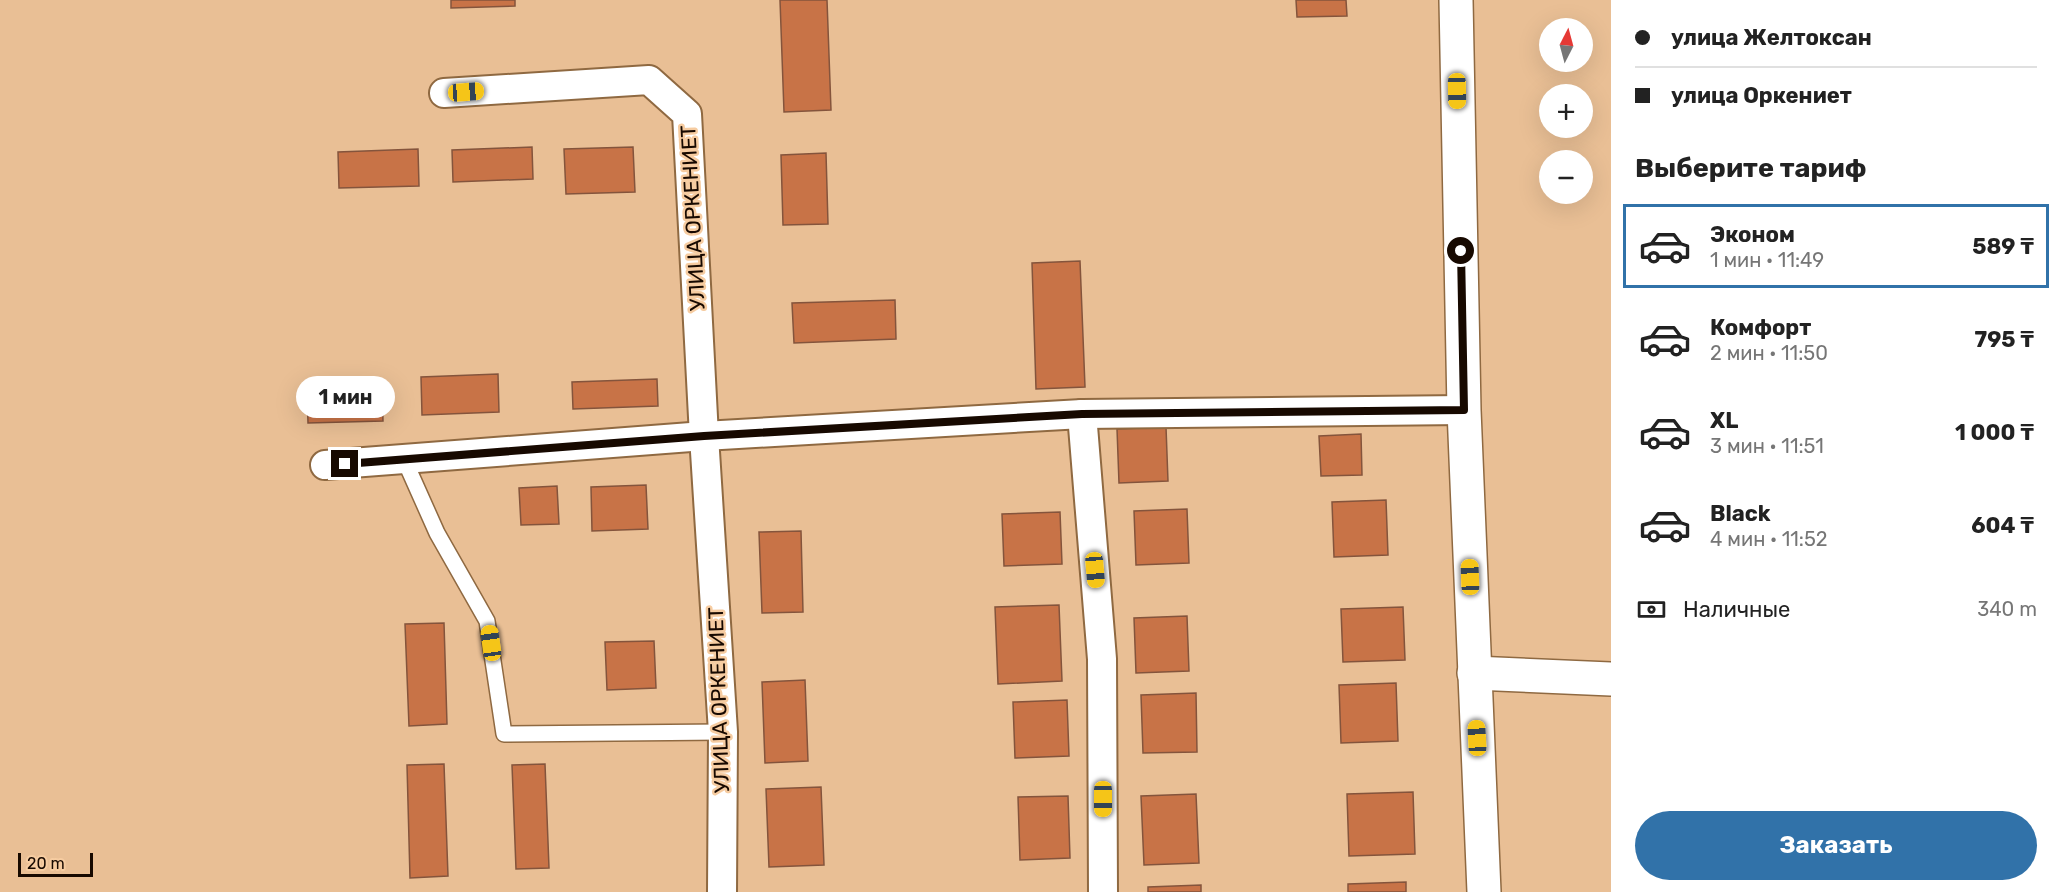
<!DOCTYPE html>
<html lang="ru">
<meta charset="utf-8">
<style>
:root{--surface:#fff;--page:#f6f6f6;--text:#222;--muted:#767676;--line:#e0e0e0;--accent:#3172a9}
body{margin:0;font-family:Rubik,sans-serif;background:var(--page);color:var(--text);height:100vh;display:flex;flex-direction:column;font-size:22px;white-space:nowrap}
*{box-sizing:border-box;margin:0}
p{font-size:20px;color:var(--muted)}
.icon{flex:none;width:33px;height:33px;fill:none;stroke:currentColor;stroke-width:2;stroke-linecap:round;stroke-linejoin:round}
.map{position:relative;flex:1;overflow:hidden}
.sheet{display:flex;flex-direction:column;background:var(--surface);width:450px}
.sheet>*{flex:none}
.banner{display:grid;align-content:center;height:132px;padding:0 24px;background:var(--surface)}
.needle{width:39px;rotate:6deg}
.fabs{position:absolute;left:1539px;top:18px;display:grid;gap:12px}
.fabs a{display:grid;place-items:center;width:54px;height:54px;border-radius:50%;background:var(--surface);box-shadow:0 6px 24px #0002;font-size:30px}
.scale{position:absolute;left:18px;bottom:15px;width:75px;box-sizing:border-box;padding-left:6px;border:3px solid #170900;border-top:0;font-size:16px;line-height:21px;white-space:nowrap;color:#170900;-webkit-text-stroke:4px #f6cca1;paint-order:stroke}
.end{position:absolute;width:27px;height:27px;margin:-14px;border:8px solid #170900;background:#fff;box-shadow:0 0 0 3px #fff}
.from{border-radius:50%}
.bubble{position:absolute;height:42px;border-radius:21px;background:var(--surface);box-shadow:0 6px 24px #0002;font-size:20px;font-weight:700;line-height:42px;text-align:center}
.car{position:absolute;width:18px;height:36px;margin:-18px -9px;border-radius:8px;box-shadow:0 0 4px 2px #0007;background:linear-gradient(#f5c518 24%,#345 0 40%,#f5c518 0 76%,#345 0 86%,#f5c518 0)}
.banner b{display:flex;align-items:center;gap:21px;height:57px;font-size:22px}
.banner b+b{border-top:2px solid var(--line)}
.banner i{width:15px;height:15px;background:var(--text)}
ul{padding:0;list-style:none}
li{display:flex;align-items:center;gap:18px;height:84px;margin:0 12px 9px;padding:0 12px;border:3px solid transparent;border-radius:0px}
li div{flex:1}
li b{display:block;font-size:22px}
li em{font-style:normal;font-weight:700}
li.on{border-color:var(--accent)}
li>.icon{width:54px;height:54px;stroke-width:1.5}
h2{padding:0 24px;font-size:27px;line-height:72px}
.pay{display:flex;align-items:center;gap:15px;height:66px;padding:0 24px;font-size:22px}
.pay p{margin-inline-start:auto}
.action{display:flex;gap:12px;margin-top:auto;padding:12px 24px}
.action a{flex:1;height:69px;border-radius:36px;background:var(--accent);color:#fff;font-size:24px;font-weight:700;line-height:69px;text-align:center}
main{display:flex;flex:1;min-height:0}
.map>svg:first-child{display:block}
.building{fill:#c87347;stroke:#84543c;stroke-width:1.5}
.lines{fill:none;stroke-linecap:round;stroke-linejoin:round}
.lane-casing{stroke:#8f6941;stroke-width:18}
.street-casing{stroke:#8f6941;stroke-width:32}
.secondary-casing{stroke:#8f6941;stroke-width:36}
.lane{stroke:#fff;stroke-width:15}
.street{stroke:#fff;stroke-width:28}
.secondary{stroke:#fff;stroke-width:33}
.route{stroke:#170900;stroke-width:8}
.labels{text-anchor:middle;stroke-width:5;stroke-linejoin:round;paint-order:stroke}
.street-label{font-size:21px;fill:#170900;stroke:#f6cca1}
</style>
<main>
<div class="map">
<svg width="1611" height="892" viewBox="0 0 1611 892">
<rect width="100%" height="100%" fill="#e9bf95"/>
<!-- building -->
<g class="building">
<polygon points="451,0 515,0 515,6 451,8"/>
<polygon points="780,0 827,0 831,110 784,112"/>
<polygon points="1296,0 1346,0 1347,16 1297,17"/>
<polygon points="532,147 533,179 453,182 452,150"/>
<polygon points="633,147 635,192 566,194 564,149"/>
<polygon points="418,149 419,186 339,188 338,152"/>
<polygon points="826,153 828,224 783,225 781,155"/>
<polygon points="1080,261 1085,387 1036,389 1032,263"/>
<polygon points="895,300 896,339 794,343 792,303"/>
<polygon points="498,374 499,412 422,415 421,377"/>
<polygon points="657,379 658,406 573,409 572,382"/>
<polygon points="382,385 383,421 308,423 307,387"/>
<polygon points="1166,427 1168,481 1119,483 1117,429"/>
<polygon points="1361,434 1362,475 1321,476 1319,436"/>
<polygon points="646,485 648,529 592,531 591,487"/>
<polygon points="557,486 559,524 521,525 519,488"/>
<polygon points="1386,500 1388,555 1334,557 1332,502"/>
<polygon points="1187,509 1189,563 1136,565 1134,511"/>
<polygon points="1060,512 1062,564 1004,566 1002,514"/>
<polygon points="801,531 803,612 762,613 759,532"/>
<polygon points="1059,605 1062,681 998,684 995,607"/>
<polygon points="1403,607 1405,660 1343,662 1341,609"/>
<polygon points="1187,616 1189,671 1136,673 1134,618"/>
<polygon points="444,623 447,724 409,726 405,624"/>
<polygon points="654,641 656,688 607,690 605,642"/>
<polygon points="805,680 808,761 765,763 762,682"/>
<polygon points="1396,683 1398,741 1341,743 1339,685"/>
<polygon points="1196,693 1197,752 1143,753 1141,695"/>
<polygon points="1067,700 1069,756 1015,758 1013,702"/>
<polygon points="444,764 448,876 410,878 407,765"/>
<polygon points="545,764 549,868 516,869 512,765"/>
<polygon points="821,787 824,865 769,867 766,789"/>
<polygon points="1413,792 1415,854 1349,856 1347,794"/>
<polygon points="1196,794 1199,863 1144,865 1141,796"/>
<polygon points="1068,796 1070,858 1020,860 1018,797"/>
<polygon points="1406,882 1406,892 1348,892 1348,884"/>
<polygon points="1201,885 1201,892 1148,892 1148,887"/>
</g>
<g class="lines">
<defs>
<polyline id="lane" points="404,459 437,533 487,621 504,734 723,732"/>
<g id="street">
<polyline points="444,93 649,80 687,114 704,436 723,732 722,892"/>
<polyline points="1082,414 1102,659 1103,892"/>
<polyline points="325,465 704,436 1082,414 1464,410"/>
</g>
<g id="secondary">
<polyline points="1456,0 1464,410 1484,892"/>
<polyline points="1474,673 1611,679"/>
</g>
</defs>
<!-- lane casing -->
<use href="#lane" class="lane-casing"/>
<!-- street casing -->
<use href="#street" class="street-casing"/>
<!-- secondary casing -->
<use href="#secondary" class="secondary-casing"/>
<!-- lane -->
<use href="#lane" class="lane"/>
<!-- street -->
<use href="#street" class="street"/>
<!-- secondary -->
<use href="#secondary" class="secondary"/>
</g>
<g class="lines">
<!-- route -->
<polyline class="route" points="345,464 704,436 1082,414 1464,410 1461,251"/>
</g>
<g class="labels">
<!-- street labels -->
<g class="street-label">
<text transform="translate(693 218) rotate(-93)" y="7">УЛИЦА ОРКЕНИЕТ</text>
<text transform="translate(719 700) rotate(-92)" y="7">УЛИЦА ОРКЕНИЕТ</text>
</g>
</g>
</svg>
<div class="fabs">
<a><svg class="needle" viewBox="-14 -14 28 28"><path d="M0-13l5 13h-10z" fill="#e53935"/><path d="M0 13l5-13h-10z" fill="#767676"/></svg></a>
<a>+</a>
<a>−</a>
</div>
<div class="scale">20 m</div>
<i class="end from" style="left:1461px;top:251px"></i>
<i class="end" style="left:345px;top:464px"></i>
<div class="bubble" style="left:296px;top:376px;width:99px">1 мин</div>
<i class="car" style="left:1457px;top:91px;rotate:179deg"></i>
<i class="car" style="left:466px;top:92px;rotate:86deg"></i>
<i class="car" style="left:1095px;top:570px;rotate:175deg"></i>
<i class="car" style="left:1470px;top:577px;rotate:358deg"></i>
<i class="car" style="left:491px;top:643px;rotate:352deg"></i>
<i class="car" style="left:1477px;top:738px;rotate:357deg"></i>
<i class="car" style="left:1103px;top:799px;rotate:180deg"></i>
</div>
<section class="sheet">
<div class="banner">
<b><i class="from"></i>улица Желтоксан</b>
<b><i></i>улица Оркениет</b>
</div>
<h2>Выберите тариф</h2>
<ul>
<li class="on"><svg class="icon" aria-label="car" viewBox="0 0 24 24"><path d="M5 17H2v-5l4-1 3-4h7l3 4 3 1v5h-3M9 17h6M6 11h13"/><circle cx="7" cy="17" r="2"/><circle cx="17" cy="17" r="2"/></svg><div><b>Эконом</b><p>1 мин · 11:49</p></div><em>589 ₸</em></li>
<li><svg class="icon" aria-label="car" viewBox="0 0 24 24"><path d="M5 17H2v-5l4-1 3-4h7l3 4 3 1v5h-3M9 17h6M6 11h13"/><circle cx="7" cy="17" r="2"/><circle cx="17" cy="17" r="2"/></svg><div><b>Комфорт</b><p>2 мин · 11:50</p></div><em>795 ₸</em></li>
<li><svg class="icon" aria-label="car" viewBox="0 0 24 24"><path d="M5 17H2v-5l4-1 3-4h7l3 4 3 1v5h-3M9 17h6M6 11h13"/><circle cx="7" cy="17" r="2"/><circle cx="17" cy="17" r="2"/></svg><div><b>XL</b><p>3 мин · 11:51</p></div><em>1 000 ₸</em></li>
<li><svg class="icon" aria-label="car" viewBox="0 0 24 24"><path d="M5 17H2v-5l4-1 3-4h7l3 4 3 1v5h-3M9 17h6M6 11h13"/><circle cx="7" cy="17" r="2"/><circle cx="17" cy="17" r="2"/></svg><div><b>Black</b><p>4 мин · 11:52</p></div><em>604 ₸</em></li>
</ul>
<div class="pay"><svg class="icon" aria-label="cash" viewBox="0 0 24 24"><path d="M3 7h18v10H3z"/><circle cx="12" cy="12" r="2"/></svg>Наличные<p>340 m</p></div>
<div class="action"><a>Заказать</a></div>
</section>
</main>
